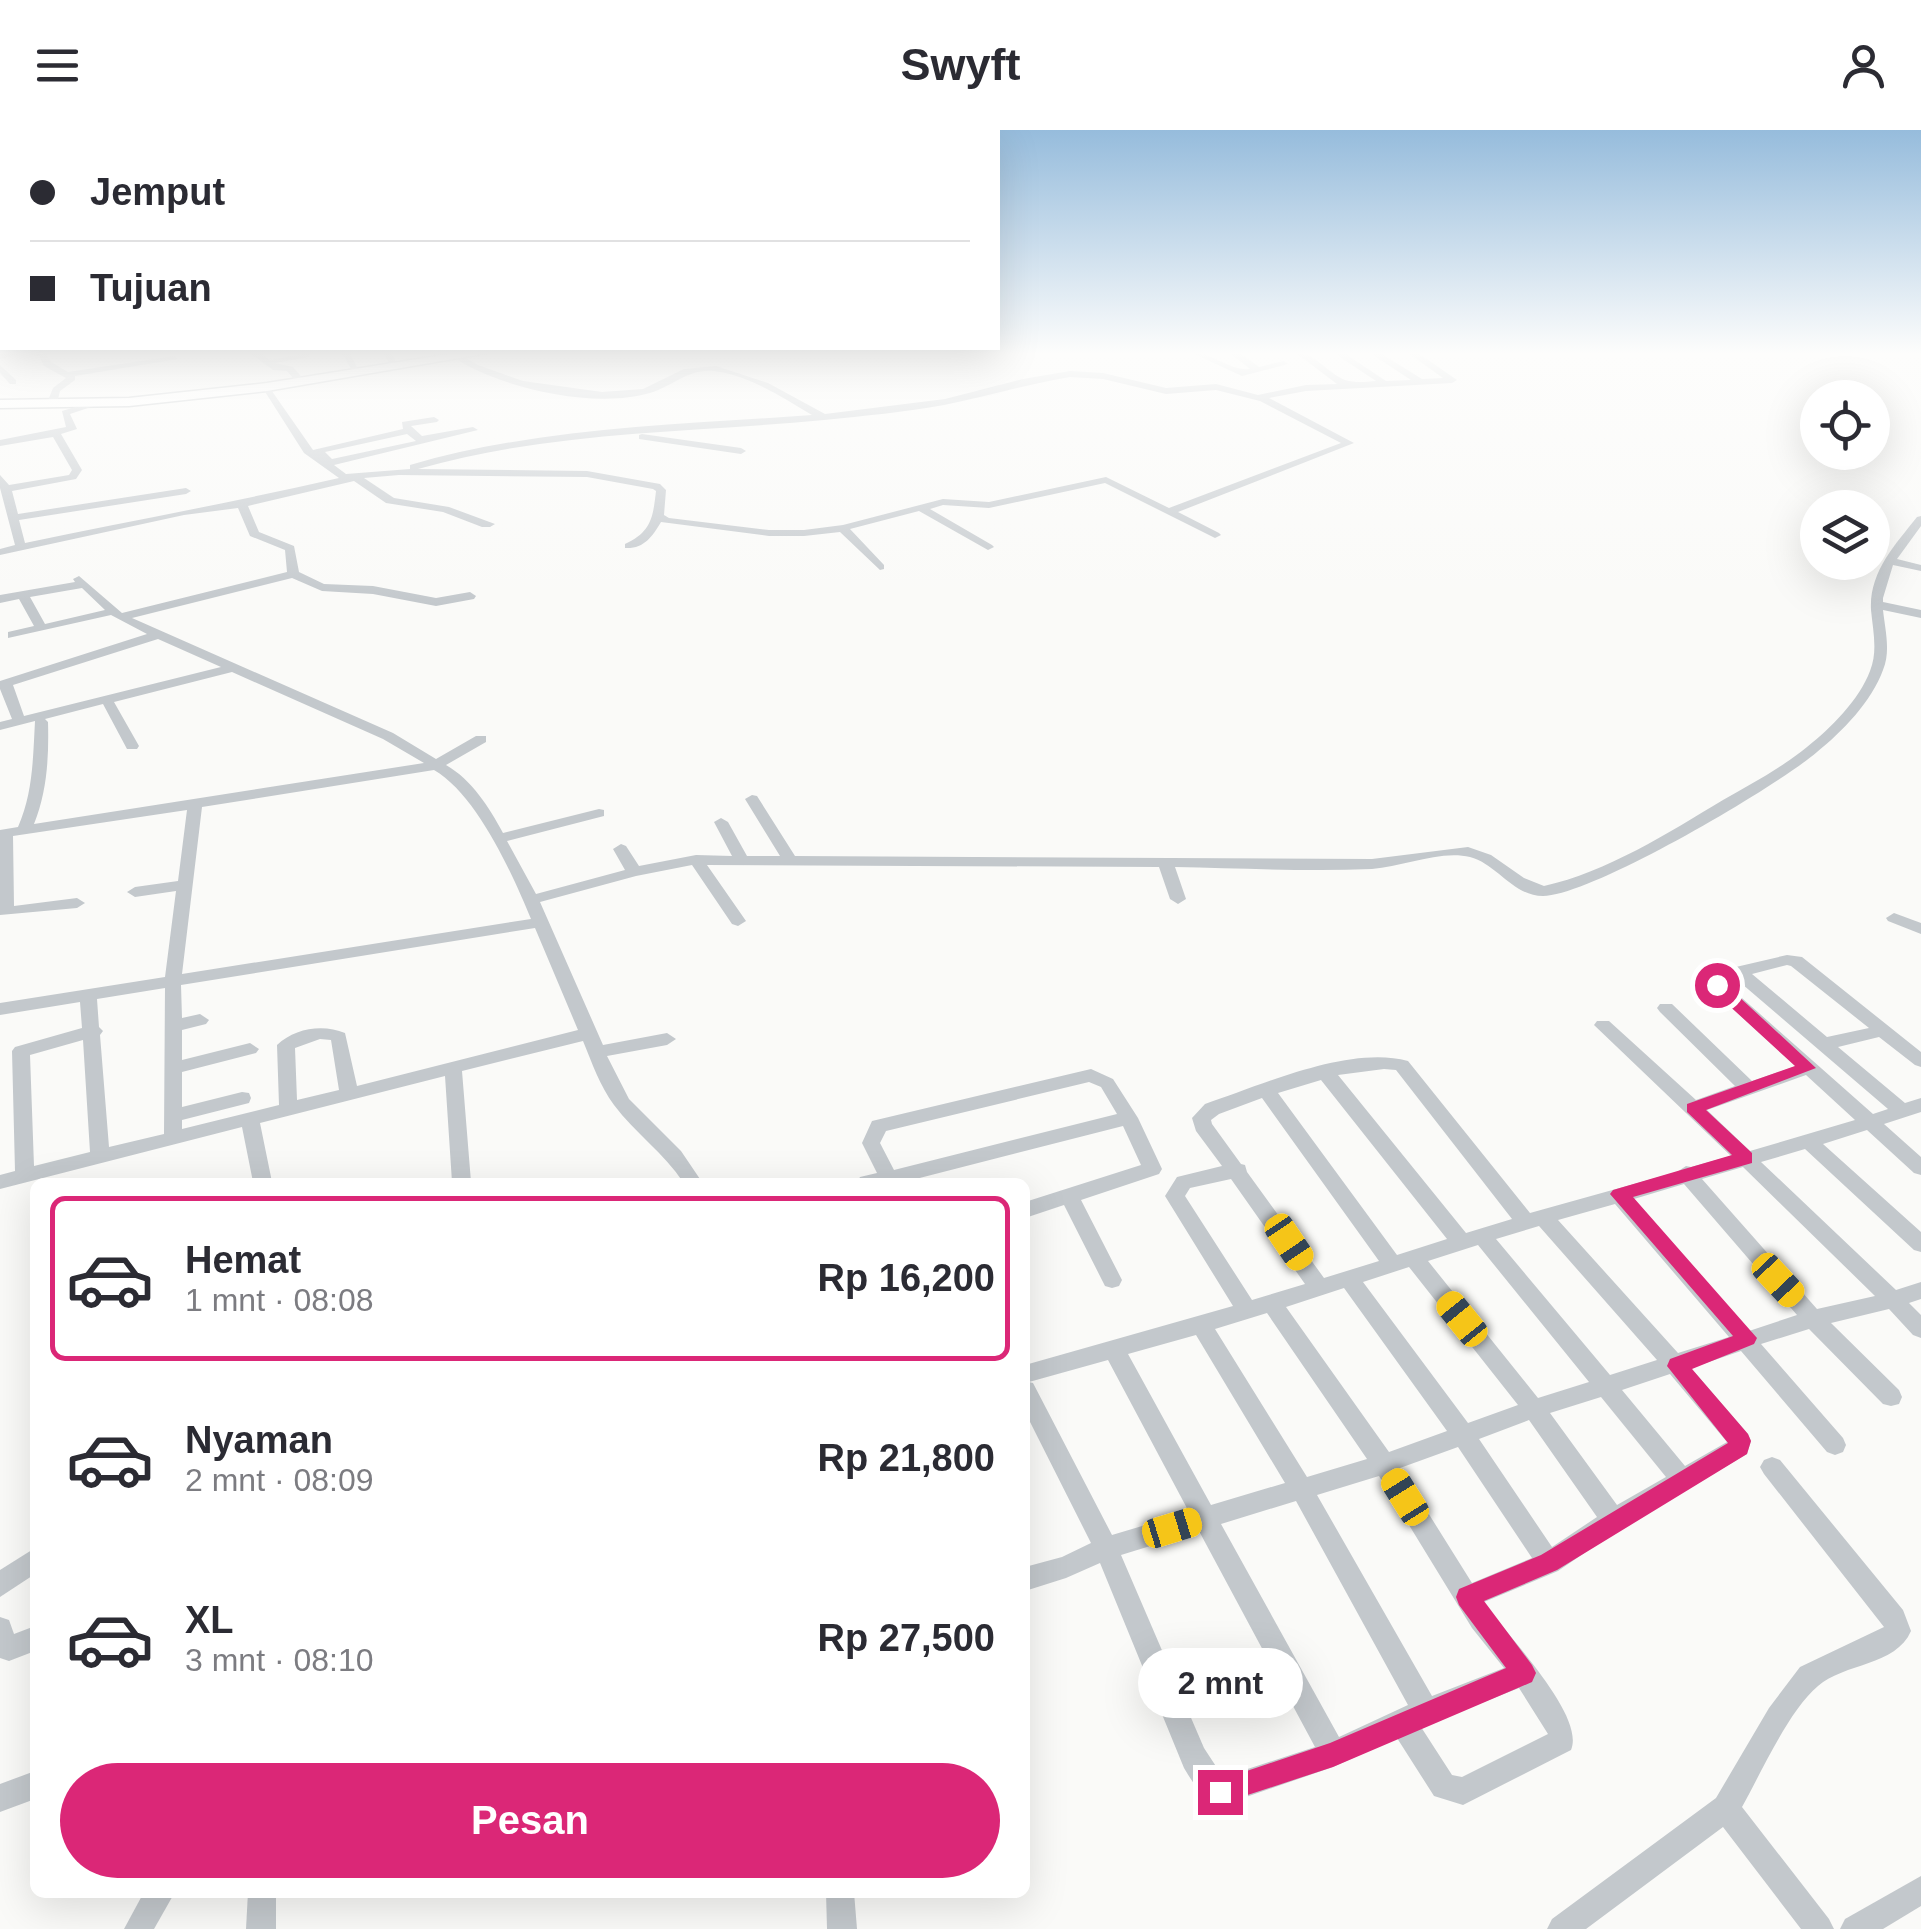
<!DOCTYPE html>
<html lang="id">
<meta charset="utf-8">
<style>
:root{--surface:#fff;--page:#f2f2f3;--text:#2b2b33;--muted:#7c7c81;--line:#e1e1e2;--accent:#db2777}
body{margin:0;font-family:Arial,sans-serif;background:var(--page);color:var(--text);height:100vh;display:flex;flex-direction:column;font-size:38px;white-space:nowrap}
*{box-sizing:border-box;margin:0}
p{font-size:32px;color:var(--muted)}
.icon{flex:none;width:55px;height:55px;fill:none;stroke:currentColor;stroke-width:2;stroke-linecap:round;stroke-linejoin:round}
.map{position:relative;flex:1;overflow:hidden}
.sheet{position:absolute;left:30px;top:1048px;width:1000px;height:720px;display:flex;flex-direction:column;background:var(--surface);border-radius:15px;box-shadow:0 10px 40px #0002}
.sheet>*{flex:none}
.banner{position:absolute;left:0px;top:0px;width:1000px;height:220px;box-shadow:0 10px 40px #0002;display:grid;align-content:center;height:220px;padding:0 30px;background:var(--surface)}
.fabs{position:absolute;left:1800px;top:250px;display:grid;gap:20px}
.fabs a{display:grid;place-items:center;width:90px;height:90px;border-radius:50%;background:var(--surface);box-shadow:0 10px 40px #0002;font-size:50px}
.end{position:absolute;width:45px;height:45px;margin:-22px;border:12px solid #db2777;background:#fff;box-shadow:0 0 0 5px #fff}
.from{border-radius:50%}
.bubble{position:absolute;height:70px;border-radius:35px;background:var(--surface);box-shadow:0 10px 40px #0002;font-size:32px;font-weight:800;line-height:70px;text-align:center}
.car{position:absolute;width:30px;height:60px;margin:-30px -15px;border-radius:12px;box-shadow:0 0 8px 2px #0007;background:linear-gradient(#f5c518 24%,#345 0 40%,#f5c518 0 76%,#345 0 86%,#f5c518 0)}
.banner b{display:flex;align-items:center;gap:35px;height:95px;font-size:38px}
.banner b+b{border-top:2px solid var(--line)}
.banner i{width:25px;height:25px;background:var(--text)}
ul{padding:18px 0 0;list-style:none}
li{display:flex;align-items:center;gap:30px;height:165px;margin:0 20px 15px;padding:0 10px;border:5px solid transparent;border-radius:15px}
li div{flex:1}
li b{display:block;font-size:38px}
li em{font-style:normal;font-weight:800}
li.on{border-color:var(--accent)}
li>.icon{width:90px;height:90px;stroke-width:1.5}
.button{display:flex;gap:20px;margin-top:auto;padding:20px 30px}
.button a{flex:1;height:115px;border-radius:60px;background:var(--accent);color:#fff;font-size:40px;font-weight:800;line-height:115px;text-align:center}
header{display:flex;justify-content:space-between;align-items:center;height:130px;padding:0 30px;background:var(--surface);font-size:45px;font-weight:800}
.map>svg:first-child{display:block}
.lines{fill:none;stroke-linecap:round;stroke-linejoin:round}
.primary-casing{stroke:#b5babe;stroke-width:3}
.minor{fill:#c3c8cc;fill-rule:evenodd}
.primary{fill:#fff;fill-rule:evenodd}
.route{fill:#db2777}
</style>
<header><svg class="icon" aria-label="menu" viewBox="0 0 24 24"><path d="M4 6h16M4 12h16M4 18h16"/></svg>Swyft<svg class="icon" aria-label="person" viewBox="0 0 24 24"><circle cx="12" cy="8" r="4"/><path d="M4 21q1-7 8-7t8 7"/></svg></header>
<div class="map">
<svg width="1921" height="1799" viewBox="0 0 1921 1799">
<rect width="100%" height="100%" fill="#fafaf8"/>
<g class="lines">
<defs>
<polygon id="primary" points="455,223 488,223 267,261 129,276 0,278 0,270 129,268 267,253"/>
</defs>
<!-- primary casing -->
<use href="#primary" class="primary-casing"/>
<!-- minor -->
<g class="minor">
<polygon points="0,223 23,223 0,229"/>
<polygon points="26,223 46,223 51,232 68,242 174,226 178,229 75,246 75,250 60,261 57,273 52,276 47,273 53,258 66,248 44,236 39,226"/>
<polygon points="250,223 260,223 270,230 309,223 309,227 275,233 293,237 306,252 298,254 287,241 273,240"/>
<polygon points="342,223 350,223 360,244 354,244"/>
<polygon points="383,223 391,223 399,238 393,238"/>
<path d="M1192,223C1213,223 1230,241 1250,239L1230,223H1240L1259,237L1284,231L1288,234L1242,246Z"/>
<path d="M1296,223C1316,223 1327,243 1345,250C1355,253 1365,252 1376,251L1334,223H1344L1386,251L1411,250L1370,223H1380L1422,249L1443,248L1408,223H1418L1457,250L1452,253L1306,261L1269,268L1354,313L1178,382L1219,403L1221,405L1215,408L1105,353L989,378L943,375L930,379L992,415L994,417L988,420L919,381L850,399L884,435V439L880,440L840,402L804,406H769L661,392C652,407 644,419 625,418V414C651,402 653,388 656,361L653,359L587,347L399,345L364,348L394,368L449,377L495,394L490,397H482L443,382L386,373L354,351L248,376L259,402L294,416L299,442L324,454L373,456L436,468L470,462L476,466L474,469L436,476L373,464L322,461L292,448L132,488L393,603L436,629L476,606H486V612L446,635C472,650 489,677 503,703L599,679L604,680V686L507,711L536,764L625,740L613,719L621,714L626,716L639,736L696,725L732,726L714,692L721,688L728,692L747,726H780L745,669L752,665L757,666L795,726L1372,729L1468,717L1491,725L1524,748L1544,756C1607,742 1668,703 1723,670C1751,654 1781,638 1807,617C1831,598 1859,570 1870,541C1878,521 1873,501 1871,480C1869,442 1895,415 1917,387L1921,386V396L1897,429L1921,435V441L1893,435L1883,468V472L1921,480V488L1883,480C1885,499 1891,521 1883,540C1872,571 1842,602 1817,622C1776,657 1593,765 1543,766C1513,766 1497,734 1470,727C1439,720 1403,737 1372,739C1307,742 1240,738 1175,737L1186,769L1178,774L1170,769L1159,737L707,735L746,791L738,796L732,794L692,735L636,746L540,772L603,915L667,903L676,909L667,915L607,926L629,969L681,1021L702,1052H683C664,1023 635,1003 614,975C600,956 592,933 583,911L462,941L471,1052H452L445,946L260,993L272,1052H253L242,997L0,1059V1045L15,1041L12,921L15,917L82,898L80,872L0,885V873L165,847L176,761L135,767L127,762L135,757L178,751L187,680L13,706L14,776L77,768L85,773L77,778L0,785V700L18,697C33,663 33,628 35,591L0,600V592L12,589L0,559V551L147,504L111,485L8,508V502L34,496L19,469L0,473V465L75,452L73,449L79,446L122,483L287,442L285,420L250,406L238,378L184,385L0,425V419L15,415L0,358V345L9,355L69,345L72,340L53,307L0,316V310L66,297L62,281L95,271L100,274L70,284L77,299L61,304L82,340L76,349L12,361L18,384L186,358L191,361L186,364L19,390L25,413C130,391 235,372 339,348L304,323L262,257L267,254L313,320L403,299L402,292L434,287L439,290L437,292L411,296L422,306L473,297L478,300L334,335L346,344L410,339V335C540,297 678,295 812,285C783,268 749,245 714,241C689,238 673,256 650,263C594,279 504,259 456,229L459,224L478,235L523,251L602,262L643,259L684,239L716,236L768,253L825,284L945,269L1023,249L1070,241L1103,243L1166,258L1216,254L1258,265L1306,255L1337,254ZM1070,247L1103,249L1166,264L1216,260L1260,271L1341,313L1169,378L1106,347L989,372L943,369L843,395L804,400H769L669,388L664,385L666,360L660,354L587,341L418,339C549,301 688,303 824,290C864,286 905,282 944,275C986,267 1027,254 1070,247ZM407,304L416,311L332,329L325,322ZM82,458L105,480L45,494L30,467ZM158,509L221,537L24,586L13,555ZM232,542L383,609L424,633L34,694C47,662 49,627 48,592L45,589L103,574L127,619H137L139,616L114,572ZM434,640C477,665 512,743 531,789L182,844L202,677ZM535,798L578,900L357,956L345,903C323,894 295,898 277,915L279,975L182,999V990L249,973L251,968L249,963L242,962L182,977V942L256,923L259,919L250,913L182,930V900L206,894L209,890L200,884L182,888L181,855ZM165,858L164,1004L109,1017L100,905L103,901L99,897L97,869ZM320,909L331,910L339,960L297,970L295,918ZM83,910L90,1022L34,1036L30,925Z"/>
<polygon points="0,235 16,250 16,254 10,254 0,243"/>
<polygon points="642,304 741,318 746,321 741,324 639,309 639,305"/>
<polygon points="1894,783 1921,793 1921,804 1888,791 1886,788"/>
<path d="M1787,825L1802,827L1921,922V937L1915,935L1879,907L1838,917L1905,973L1921,968V982L1884,994L1921,1027V1045L1914,1043L1867,1000L1823,1014L1921,1102V1122L1914,1120L1805,1019L1761,1032L1896,1160L1921,1152V1169L1909,1173L1921,1185V1208L1913,1205L1889,1179L1831,1193L1899,1260L1902,1267L1899,1274L1891,1276L1883,1274L1809,1199L1761,1214L1843,1308L1846,1315L1843,1322L1835,1325L1827,1322L1741,1221L1691,1238L1748,1304L1751,1311L1747,1324L1621,1398L1558,1441L1484,1472C1505,1504 1586,1585 1571,1620L1463,1675L1434,1666L1397,1608L1333,1637L1220,1676C1201,1668 1194,1654 1184,1638L1100,1433L1066,1448L1025,1461V1437L1062,1427L1091,1413L1025,1282V1235L1233,1176L1165,1066L1177,1047L1222,1036L1196,1001L1192,988L1205,974C1262,955 1349,915 1408,931L1530,1083L1677,1042L1686,1036L1691,1037L1731,1026L1594,895L1597,891H1609L1696,970L1735,956L1660,882L1657,878L1660,874H1672L1752,951L1796,936L1711,859L1708,847L1710,843ZM1787,835L1791,836L1869,898L1827,907L1752,844ZM1735,848L1888,979L1873,984L1725,853V850ZM1384,939L1396,940L1512,1089L1466,1103L1338,945ZM1806,945L1855,990L1750,1021L1707,980ZM1321,950L1447,1109L1397,1125L1278,963ZM1262,968L1379,1131L1324,1148L1247,1042L1245,1035L1241,1034L1212,994L1211,990L1219,984ZM1743,1037L1875,1166L1817,1179L1702,1049ZM1231,1049L1305,1154L1252,1170L1185,1066L1190,1058ZM1684,1054L1797,1185L1749,1201L1634,1069ZM1615,1074L1729,1207L1678,1223L1558,1090ZM1539,1096L1657,1230L1610,1245L1496,1109ZM1478,1115L1589,1252L1538,1268L1428,1131ZM1409,1137L1518,1275L1468,1293L1363,1152ZM1344,1158L1447,1301L1389,1322L1286,1177ZM1267,1183L1367,1329L1307,1347L1215,1199ZM1196,1205L1285,1353L1211,1375L1128,1224ZM1108,1230L1189,1382L1112,1405L1033,1253L1029,1252ZM1670,1244L1727,1312L1685,1336L1622,1260ZM1601,1267L1666,1347L1617,1375L1550,1283ZM1529,1290L1597,1387L1552,1417L1479,1309ZM1458,1317L1532,1428L1472,1453L1400,1338ZM1379,1346L1472,1498L1504,1538L1432,1566L1317,1365ZM1296,1371L1408,1575L1339,1607L1221,1394ZM1199,1401L1315,1617L1223,1647L1204,1618L1121,1425ZM1519,1558L1548,1604L1462,1647L1452,1645L1421,1597Z"/>
<path d="M1091,939L1113,949L1138,988L1162,1039L1159,1044L1081,1070L1122,1150L1119,1156L1112,1158L1105,1156L1064,1075L1025,1088V1072L1141,1035L1123,996L904,1052H857L860,1047L877,1043L862,1013L872,991ZM1089,952L1101,957L1117,984L894,1040L880,1013L886,1001Z"/>
<path d="M1772,1327L1780,1330L1903,1480L1911,1501C1896,1536 1844,1533 1818,1556C1789,1580 1761,1643 1742,1677L1829,1789L1834,1799H1801L1723,1697L1586,1799H1547L1552,1789L1716,1668L1769,1578L1800,1537L1884,1497L1764,1344L1760,1337L1764,1330Z"/>
<polygon points="35,1418 35,1444 0,1467 0,1440"/>
<polygon points="0,1487 9,1490 14,1504 35,1496 35,1521 9,1531 0,1528"/>
<polygon points="35,1641 35,1669 0,1682 0,1654"/>
<polygon points="1921,1746 1921,1776 1883,1799 1840,1799 1845,1789"/>
<polygon points="144,1762 175,1762 154,1799 124,1799"/>
<polygon points="248,1762 276,1762 276,1799 246,1799"/>
<polygon points="826,1762 854,1762 857,1799 827,1799"/>
</g>
<!-- primary -->
<use href="#primary" class="primary"/>
</g>
<!-- sky -->
<linearGradient id="sky" x2="0" y2="1"><stop stop-color="#96bcdc"/><stop offset="0.47" stop-color="#fdfdfc"/><stop offset="1" stop-color="#fdfdfc" stop-opacity="0"/></linearGradient>
<rect width="1921" height="475" fill="url(#sky)"/>
<!-- route -->
<polygon class="route" points="1711,852 1723,852 1816,938 1706,980 1752,1023 1752,1033 1633,1067 1757,1208 1754,1214 1692,1239 1748,1304 1751,1311 1747,1324 1557,1440 1484,1471 1532,1535 1536,1543 1532,1552 1333,1637 1220,1674 1211,1671 1208,1662 1211,1653 1330,1613 1506,1538 1459,1475 1456,1467 1459,1459 1541,1425 1728,1313 1667,1236 1670,1229 1733,1206 1610,1064 1613,1060 1732,1025 1687,982 1687,974 1795,936 1711,859"/>
</svg>
<div class="fabs">
<a><svg class="icon" aria-label="locate" viewBox="0 0 24 24"><circle cx="12" cy="12" r="6"/><path d="M12 2v4M12 18v4M2 12h4M18 12h4"/></svg></a>
<a><svg class="icon" aria-label="layers" viewBox="0 0 24 24"><path d="M12 4l9 5-9 5-9-5zM3 14l9 5 9-5"/></svg></a>
</div>
<i class="end from" style="left:1717px;top:855px"></i>
<i class="end" style="left:1220px;top:1662px"></i>
<div class="bubble" style="left:1138px;top:1518px;width:165px">2 mnt</div>
<i class="car" style="left:1289px;top:1112px;rotate:146deg"></i>
<i class="car" style="left:1778px;top:1150px;rotate:137deg"></i>
<i class="car" style="left:1462px;top:1189px;rotate:321deg"></i>
<i class="car" style="left:1405px;top:1367px;rotate:328deg"></i>
<i class="car" style="left:1172px;top:1398px;rotate:73deg"></i>
<div class="banner">
<b><i class="from"></i>Jemput</b>
<b><i></i>Tujuan</b>
</div>
<section class="sheet">
<ul>
<li class="on"><svg class="icon" aria-label="car" viewBox="0 0 24 24"><path d="M5 17H2v-5l4-1 3-4h7l3 4 3 1v5h-3M9 17h6M6 11h13"/><circle cx="7" cy="17" r="2"/><circle cx="17" cy="17" r="2"/></svg><div><b>Hemat</b><p>1 mnt · 08:08</p></div><em>Rp 16,200</em></li>
<li><svg class="icon" aria-label="car" viewBox="0 0 24 24"><path d="M5 17H2v-5l4-1 3-4h7l3 4 3 1v5h-3M9 17h6M6 11h13"/><circle cx="7" cy="17" r="2"/><circle cx="17" cy="17" r="2"/></svg><div><b>Nyaman</b><p>2 mnt · 08:09</p></div><em>Rp 21,800</em></li>
<li><svg class="icon" aria-label="car" viewBox="0 0 24 24"><path d="M5 17H2v-5l4-1 3-4h7l3 4 3 1v5h-3M9 17h6M6 11h13"/><circle cx="7" cy="17" r="2"/><circle cx="17" cy="17" r="2"/></svg><div><b>XL</b><p>3 mnt · 08:10</p></div><em>Rp 27,500</em></li>
</ul>
<div class="button"><a>Pesan</a></div>
</section>
</div>
